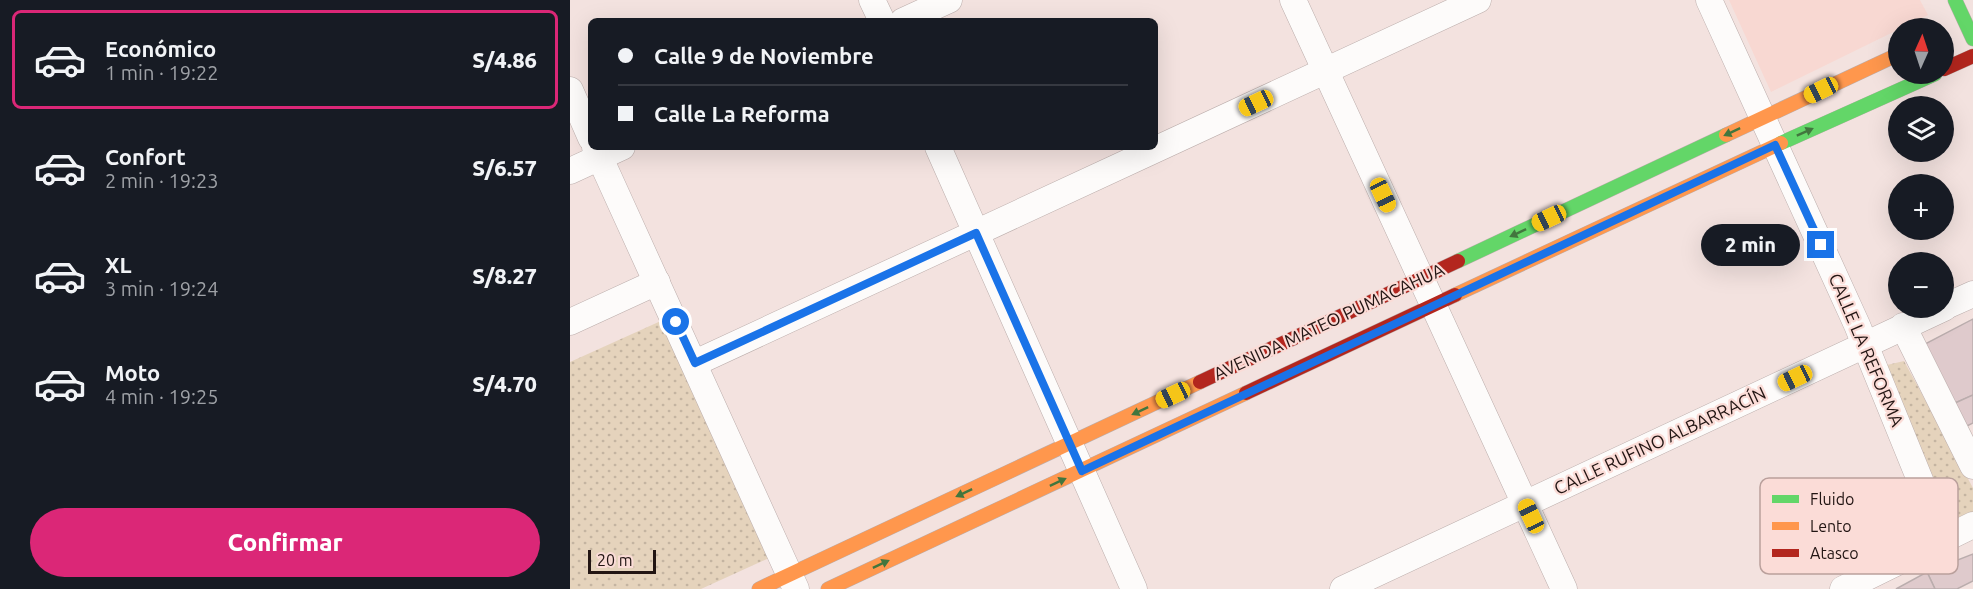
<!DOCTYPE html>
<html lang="es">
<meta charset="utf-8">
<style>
:root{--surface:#171b24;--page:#242831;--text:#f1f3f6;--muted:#9ea1a6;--line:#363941;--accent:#db2777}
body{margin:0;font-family:Ubuntu,sans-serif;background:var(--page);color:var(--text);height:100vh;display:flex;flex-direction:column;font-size:22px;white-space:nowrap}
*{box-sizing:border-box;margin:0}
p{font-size:20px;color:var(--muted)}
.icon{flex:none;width:33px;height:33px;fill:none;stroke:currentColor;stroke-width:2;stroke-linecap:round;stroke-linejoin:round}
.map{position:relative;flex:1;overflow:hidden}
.details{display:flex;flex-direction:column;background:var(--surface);width:570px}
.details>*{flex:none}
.guide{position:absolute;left:18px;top:18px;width:570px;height:132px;border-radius:9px;box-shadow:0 6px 24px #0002;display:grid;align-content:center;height:132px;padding:0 30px;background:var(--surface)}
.needle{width:39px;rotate:3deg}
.controls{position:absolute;left:1318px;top:18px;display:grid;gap:12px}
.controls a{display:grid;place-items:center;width:66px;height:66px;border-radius:50%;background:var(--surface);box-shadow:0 6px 24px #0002;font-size:30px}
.scale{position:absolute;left:18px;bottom:15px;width:68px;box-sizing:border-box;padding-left:6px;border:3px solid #221513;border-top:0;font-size:16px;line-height:21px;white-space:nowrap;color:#221513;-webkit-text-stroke:4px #fbdcd7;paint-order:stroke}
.end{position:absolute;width:27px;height:27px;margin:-14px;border:8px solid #1a73e8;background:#fff;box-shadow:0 0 0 3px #fff}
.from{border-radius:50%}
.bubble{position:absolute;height:42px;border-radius:21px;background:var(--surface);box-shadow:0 6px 24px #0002;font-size:20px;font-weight:800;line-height:42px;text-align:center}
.car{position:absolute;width:18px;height:36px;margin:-18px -9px;border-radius:8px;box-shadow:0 0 4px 2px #0007;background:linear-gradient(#f5c518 24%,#345 0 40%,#f5c518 0 76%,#345 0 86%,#f5c518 0)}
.guide b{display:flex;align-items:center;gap:21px;height:57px;font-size:22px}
.guide b+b{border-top:2px solid var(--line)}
.guide i{width:15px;height:15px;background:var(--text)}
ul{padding:10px 0 0;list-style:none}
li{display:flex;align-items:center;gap:18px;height:99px;margin:0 12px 9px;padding:0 18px;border:3px solid transparent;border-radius:9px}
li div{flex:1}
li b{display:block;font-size:22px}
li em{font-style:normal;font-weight:800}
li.selected{border-color:var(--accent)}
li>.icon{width:54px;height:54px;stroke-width:1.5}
.action{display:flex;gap:12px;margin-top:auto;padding:12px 30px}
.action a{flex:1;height:69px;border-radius:36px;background:var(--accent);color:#fff;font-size:24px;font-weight:800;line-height:69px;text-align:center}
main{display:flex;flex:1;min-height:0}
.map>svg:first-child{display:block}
.built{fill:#f8d8d2}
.green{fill:url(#green-dots)}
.building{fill:#dfcacc;stroke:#baadad;stroke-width:1.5}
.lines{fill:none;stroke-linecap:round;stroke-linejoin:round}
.street-casing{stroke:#bbadab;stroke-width:27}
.fast-casing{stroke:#bbadab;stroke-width:15}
.slow-casing{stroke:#bbadab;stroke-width:15}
.jam-casing{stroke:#bbadab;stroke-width:15}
.street{stroke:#fdfbfa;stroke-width:26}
.fast{stroke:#63d668;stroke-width:14}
.slow{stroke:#ff974d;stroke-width:14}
.jam{stroke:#b3261e;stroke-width:14}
.oneway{fill:#42763e}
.route{stroke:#1a73e8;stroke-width:8}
.labels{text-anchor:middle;stroke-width:4.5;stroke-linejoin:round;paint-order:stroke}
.street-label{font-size:18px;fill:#221513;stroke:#fbdcd7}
.key{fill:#fbdcd7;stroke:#baa09c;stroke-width:1.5}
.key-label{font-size:16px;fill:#221513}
</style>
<main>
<section class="details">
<ul>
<li class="selected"><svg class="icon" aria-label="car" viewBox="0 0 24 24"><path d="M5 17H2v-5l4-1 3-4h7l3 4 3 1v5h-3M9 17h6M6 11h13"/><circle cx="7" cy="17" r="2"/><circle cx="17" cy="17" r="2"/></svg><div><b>Económico</b><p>1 min · 19:22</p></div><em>S/4.86</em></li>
<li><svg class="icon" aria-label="car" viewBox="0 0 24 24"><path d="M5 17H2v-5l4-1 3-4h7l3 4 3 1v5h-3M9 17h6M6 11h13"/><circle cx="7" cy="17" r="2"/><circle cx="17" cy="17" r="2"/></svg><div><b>Confort</b><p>2 min · 19:23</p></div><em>S/6.57</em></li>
<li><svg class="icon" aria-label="car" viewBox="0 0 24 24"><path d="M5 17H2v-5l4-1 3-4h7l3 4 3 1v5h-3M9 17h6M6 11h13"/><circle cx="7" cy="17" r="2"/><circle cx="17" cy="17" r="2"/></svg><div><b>XL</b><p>3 min · 19:24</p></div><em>S/8.27</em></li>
<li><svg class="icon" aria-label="car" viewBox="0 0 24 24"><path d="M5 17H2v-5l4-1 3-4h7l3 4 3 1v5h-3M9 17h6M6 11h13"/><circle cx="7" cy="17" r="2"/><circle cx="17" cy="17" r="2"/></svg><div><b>Moto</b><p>4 min · 19:25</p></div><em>S/4.70</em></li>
</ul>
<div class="action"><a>Confirmar</a></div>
</section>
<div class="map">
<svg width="1403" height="589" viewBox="0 0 1403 589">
<defs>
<pattern id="green-dots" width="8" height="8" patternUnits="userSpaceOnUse" patternTransform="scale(1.5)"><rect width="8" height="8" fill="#e5d3bc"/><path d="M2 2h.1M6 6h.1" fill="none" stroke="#c4b4a1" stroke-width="1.8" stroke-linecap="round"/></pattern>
</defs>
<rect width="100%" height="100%" fill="#f3e2df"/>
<!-- built -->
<polygon class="built" points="1159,0 1350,0 1358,15 1201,92"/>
<!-- green -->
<g class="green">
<polygon points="93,320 199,558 131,589 0,589 0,362"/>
<polygon points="1334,361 1403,488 1403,513 1379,522 1317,365"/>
</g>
<!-- building -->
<g class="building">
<polygon points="1403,319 1403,395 1385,403 1355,344"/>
<polygon points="1403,395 1403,423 1397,426 1385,403"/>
<polygon points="1403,554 1403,581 1387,589 1365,589 1357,572"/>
<polygon points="1357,572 1365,589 1326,589"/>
</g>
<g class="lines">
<defs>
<g id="street">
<polyline points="302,0 312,21"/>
<polyline points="723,0 994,589"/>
<polyline points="1139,0 1287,325 1374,539"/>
<polyline points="333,21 379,0"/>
<polyline points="0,90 21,138"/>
<polyline points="25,147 226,589"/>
<polyline points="368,147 564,589"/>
<polyline points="0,171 52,147"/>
<polyline points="1374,307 1403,294"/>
<polyline points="0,322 87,282"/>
<polyline points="1333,326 1403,466"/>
<polyline points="125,363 908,0"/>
<polyline points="773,589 1374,308"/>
<polyline points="1273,589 1403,525"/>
</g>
<g id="fast">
<polyline points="1385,0 1403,39"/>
<polyline points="1211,143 1365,74"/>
<polyline points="888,261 1156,135"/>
</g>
<g id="slow">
<polyline points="1156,135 1329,54"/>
<polyline points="885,295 1211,143"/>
<polyline points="189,589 630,382"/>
<polyline points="258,589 676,393"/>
</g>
<g id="jam">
<polyline points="1374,69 1403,56"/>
<polyline points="630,382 888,261"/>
<polyline points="676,393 885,295"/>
</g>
</defs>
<!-- street casing -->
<use href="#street" class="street-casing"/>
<!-- fast casing -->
<use href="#fast" class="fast-casing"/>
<!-- slow casing -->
<use href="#slow" class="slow-casing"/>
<!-- jam casing -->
<use href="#jam" class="jam-casing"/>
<!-- street -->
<use href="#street" class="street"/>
<!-- fast -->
<use href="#fast" class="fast"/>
<!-- slow -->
<use href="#slow" class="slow"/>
<!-- jam -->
<use href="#jam" class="jam"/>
</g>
<!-- one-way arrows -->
<defs><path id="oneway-solid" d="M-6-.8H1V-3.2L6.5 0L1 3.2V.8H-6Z" transform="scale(1.5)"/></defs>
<g class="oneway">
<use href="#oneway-solid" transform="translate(1162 132) rotate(155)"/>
<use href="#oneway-solid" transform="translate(1235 132) rotate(-24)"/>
<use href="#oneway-solid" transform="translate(948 233) rotate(155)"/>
<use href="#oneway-solid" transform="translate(570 411) rotate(155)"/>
<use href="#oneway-solid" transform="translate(488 482) rotate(-25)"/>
<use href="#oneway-solid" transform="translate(394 493) rotate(155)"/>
<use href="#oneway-solid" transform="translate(311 564) rotate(-25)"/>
</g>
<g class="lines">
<!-- route -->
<polyline class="route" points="106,322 125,363 406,233 512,471 1205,145 1251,245"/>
</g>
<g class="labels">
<!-- street labels -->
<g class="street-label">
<text transform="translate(759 322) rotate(-25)" y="6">AVENIDA MATEO PUMACAHUA</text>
<text transform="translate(1296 350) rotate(67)" y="6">CALLE LA REFORMA</text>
<text transform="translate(1090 441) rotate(-25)" y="6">CALLE RUFINO ALBARRACÍN</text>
</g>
</g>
<!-- legend -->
<rect x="1190" y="478" width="198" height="96" rx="9" class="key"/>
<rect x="1202" y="495" width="27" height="8" fill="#63d668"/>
<rect x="1202" y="522" width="27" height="8" fill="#ff974d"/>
<rect x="1202" y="549" width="27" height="8" fill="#b3261e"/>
<g class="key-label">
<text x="1240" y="505">Fluido</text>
<text x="1240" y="532">Lento</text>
<text x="1240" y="559">Atasco</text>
</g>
</svg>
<div class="controls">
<a><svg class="needle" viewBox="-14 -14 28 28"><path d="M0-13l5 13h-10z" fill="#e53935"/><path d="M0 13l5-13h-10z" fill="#9ea1a6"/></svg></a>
<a><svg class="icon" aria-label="layers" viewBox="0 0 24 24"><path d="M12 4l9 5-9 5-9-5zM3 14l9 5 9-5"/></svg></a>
<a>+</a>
<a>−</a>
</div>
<div class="scale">20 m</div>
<i class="end from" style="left:106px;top:322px"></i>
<i class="end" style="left:1251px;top:245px"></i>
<div class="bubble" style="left:1131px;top:224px;width:99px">2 min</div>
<i class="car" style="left:1251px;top:90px;rotate:244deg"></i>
<i class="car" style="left:686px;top:103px;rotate:245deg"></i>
<i class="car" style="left:813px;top:195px;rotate:155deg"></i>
<i class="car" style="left:979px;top:218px;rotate:245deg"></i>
<i class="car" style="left:1225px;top:378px;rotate:245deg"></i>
<i class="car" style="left:603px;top:395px;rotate:245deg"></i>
<i class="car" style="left:961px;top:516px;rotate:335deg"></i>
<div class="guide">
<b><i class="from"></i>Calle 9 de Noviembre</b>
<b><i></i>Calle La Reforma</b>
</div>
</div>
</main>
